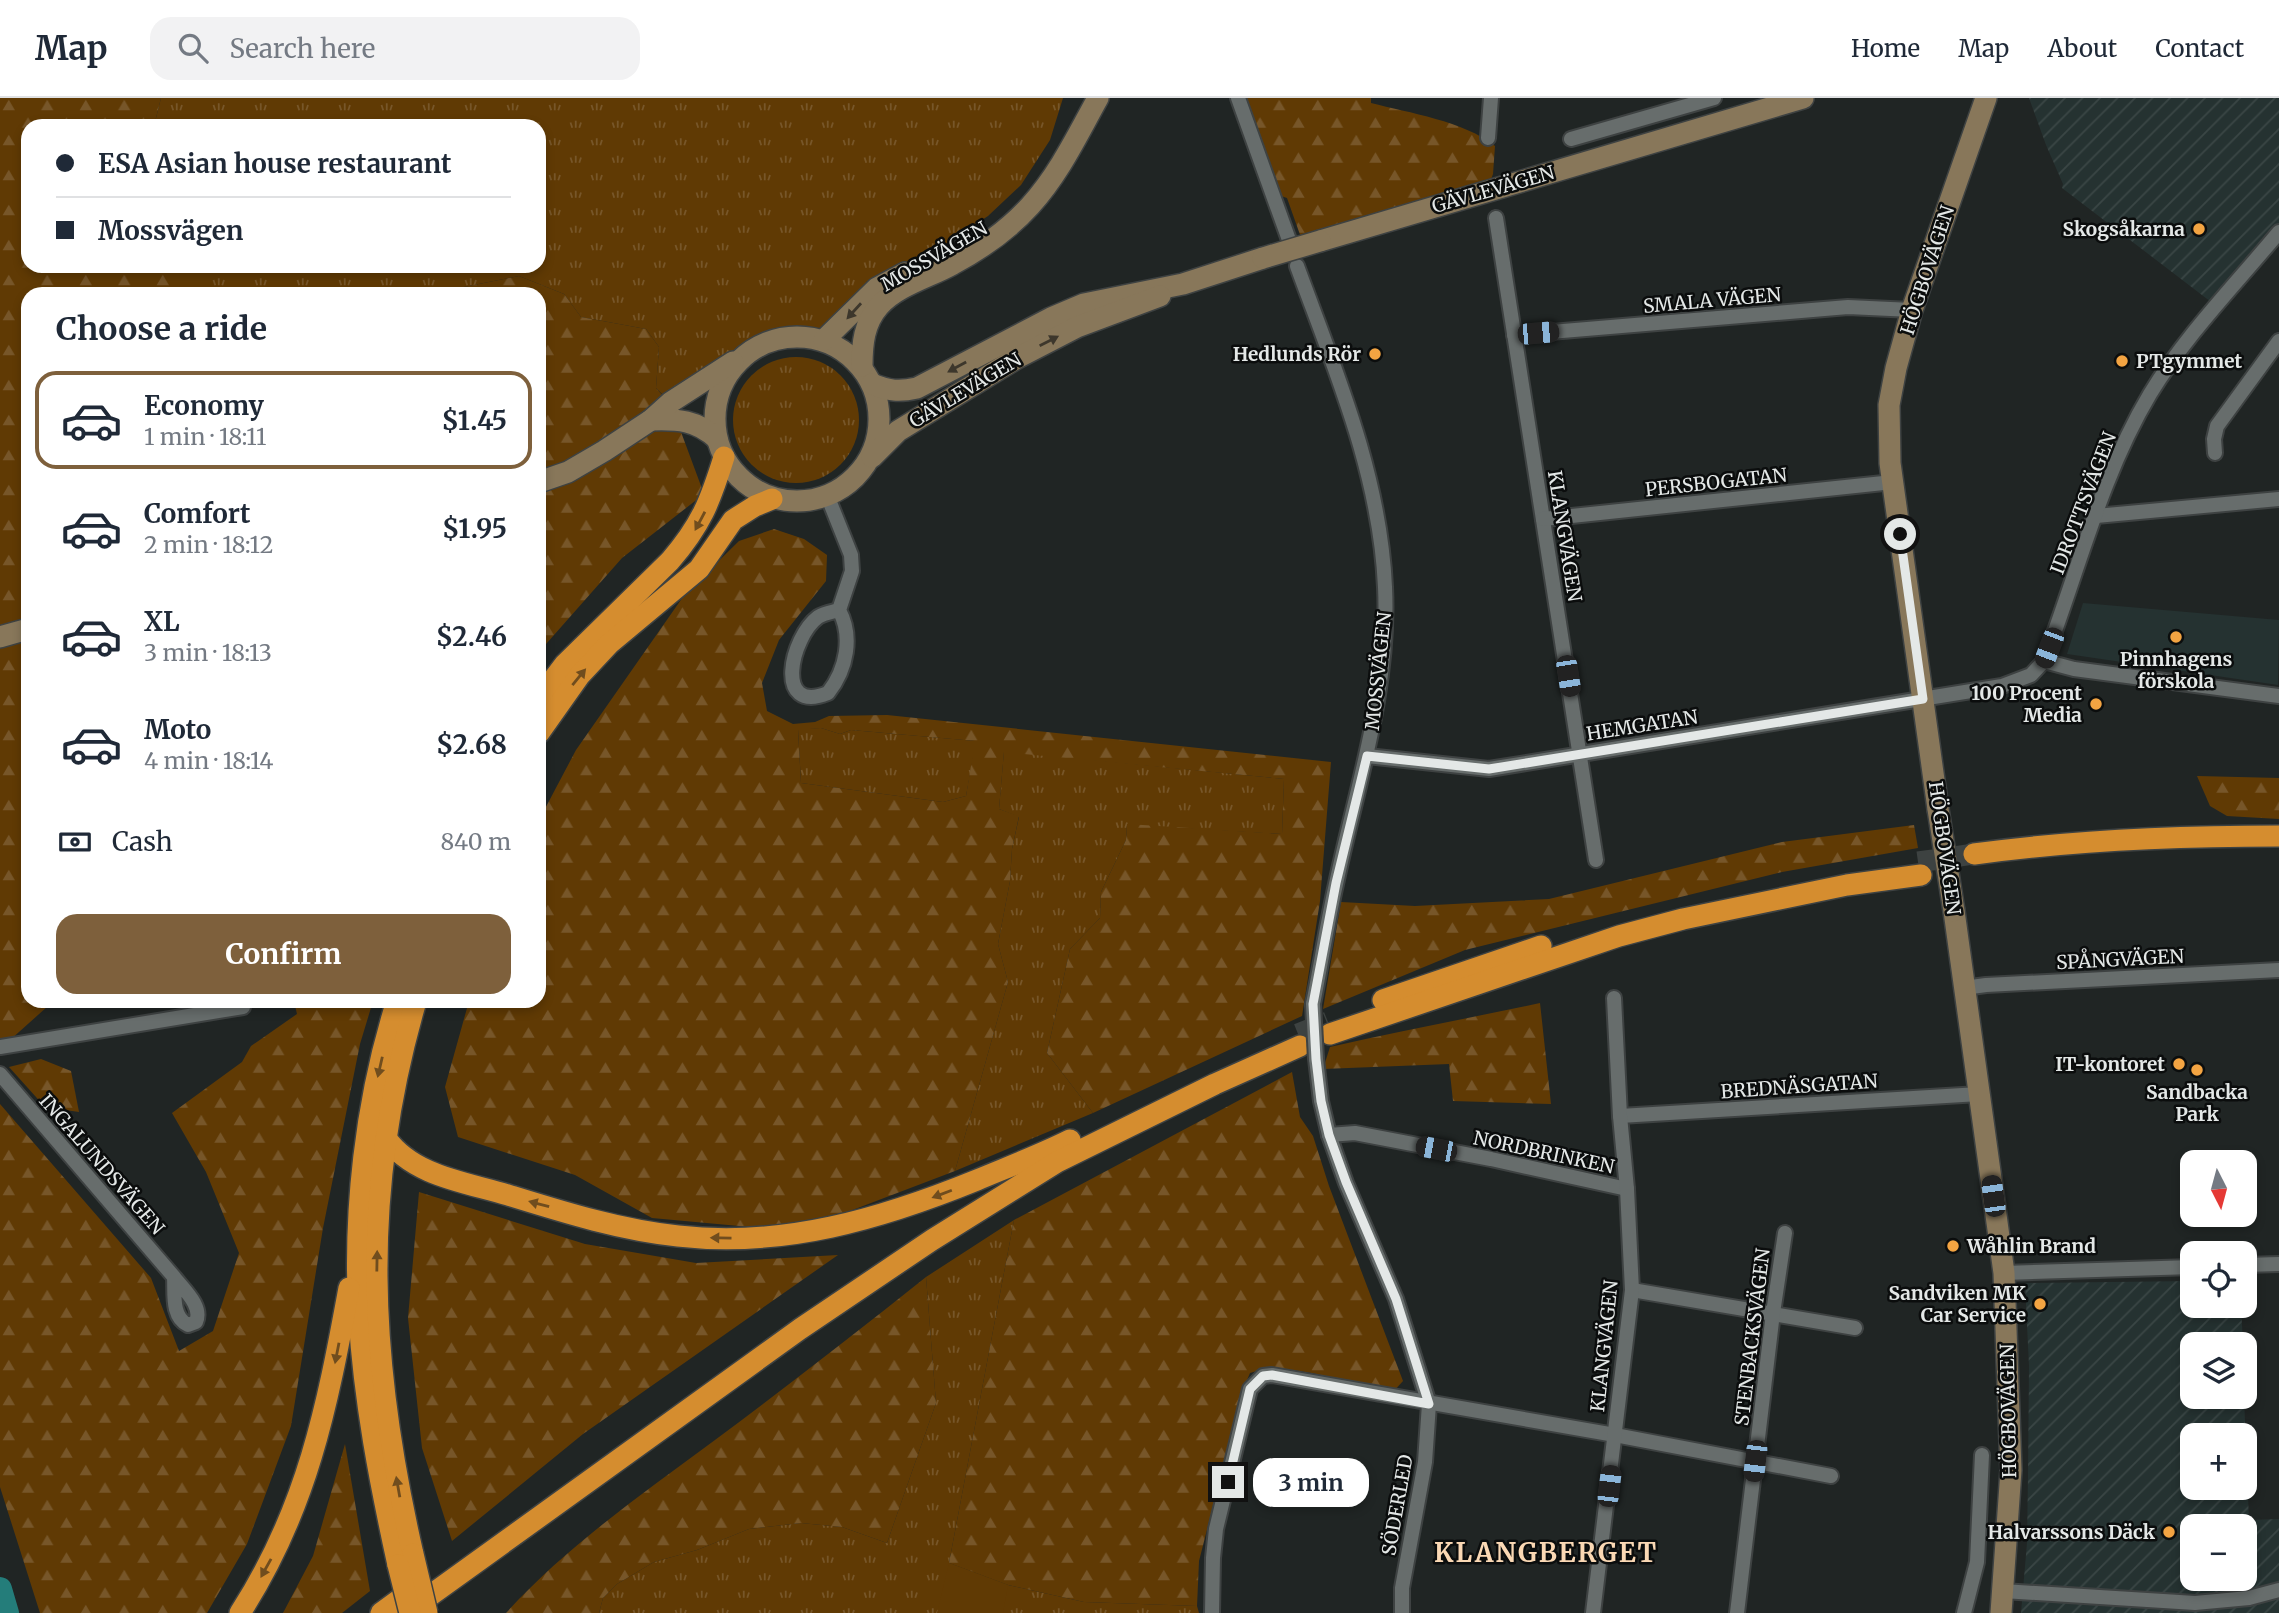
<!DOCTYPE html>
<meta charset="utf-8">
<style>
:root{--surface:#fff;--page:#f2f2f3;--text:#1f2937;--muted:#747a83;--line:#e0e1e3;--accent:#7e603c}
body{margin:0;font-family:Merriweather,serif;background:var(--page);color:var(--text);height:100vh;display:flex;flex-direction:column;font-size:26px;white-space:nowrap}
*{box-sizing:border-box;margin:0}
p{font-size:23px;color:var(--muted)}
.icon{flex:none;width:38px;height:38px;fill:none;stroke:currentColor;stroke-width:2;stroke-linecap:round;stroke-linejoin:round}
.map{position:relative;flex:1;overflow:hidden}
.details{position:absolute;left:21px;top:189px;width:525px;height:721px;display:flex;flex-direction:column;background:var(--surface);border-radius:21px;box-shadow:0 4px 10px #0003}
.details>*{flex:none}
.banner{position:absolute;left:21px;top:21px;width:525px;height:154px;border-radius:21px;box-shadow:0 4px 10px #0003;display:grid;align-content:center;height:154px;padding:0 35px;background:var(--surface)}
.needle{width:46px;rotate:174deg}
.tools{position:absolute;left:2180px;top:1052px;display:grid;gap:14px}
.tools a{display:grid;place-items:center;width:77px;height:77px;border-radius:14px;background:var(--surface);box-shadow:0 4px 10px #0003;font-size:35px}
.end{position:absolute;width:32px;height:32px;margin:-16px;border:9px solid #e4e8e7;background:#111;box-shadow:0 0 0 4px #111}
.from{border-radius:50%}
.bubble{position:absolute;height:49px;border-radius:21px;background:var(--surface);box-shadow:0 4px 10px #0003;font-size:23px;font-weight:700;line-height:49px;text-align:center}
.car{position:absolute;width:21px;height:42px;margin:-21px -10px;border-radius:9px;box-shadow:0 0 5px 2px #0007;background:linear-gradient(#222 24%,#8ab4d8 0 40%,#222 0 76%,#8ab4d8 0 86%,#222 0)}
.banner b{display:flex;align-items:center;gap:24px;height:66px;font-size:26px}
.banner b+b{border-top:2px solid var(--line)}
.banner i{width:18px;height:18px;background:var(--text)}
ul{padding:0;list-style:none}
li{display:flex;align-items:center;gap:21px;height:98px;margin:0 14px 10px;padding:0 21px;border:4px solid transparent;border-radius:21px}
li div{flex:1}
li b{display:block;font-size:26px}
li em{font-style:normal;font-weight:700}
li.on{border-color:var(--accent)}
li>.icon{width:63px;height:63px;stroke-width:1.5}
h2{padding:0 35px;font-size:32px;line-height:84px}
.pay{display:flex;align-items:center;gap:18px;height:77px;padding:0 35px;font-size:26px}
.pay p{margin-inline-start:auto}
.primary-button{display:flex;gap:14px;margin-top:auto;padding:14px 35px}
.primary-button a{flex:1;height:80px;border-radius:21px;background:var(--accent);color:#fff;font-size:28px;font-weight:700;line-height:80px;text-align:center}
header{display:flex;align-items:center;gap:42px;box-sizing:border-box;height:98px;padding:0 35px;background:var(--surface);border-bottom:2px solid var(--line)}
header strong{font-size:33px}
nav{display:flex;gap:38px;margin-inline-start:auto;font-size:24px}
.search{width:490px;height:63px;background:var(--page);display:flex;align-items:center;gap:18px;box-sizing:border-box;padding:0 24px;border-radius:21px;color:var(--muted);font-size:26px}
.map>svg:first-child{display:block}
.built{fill:#253231}
.industrial{fill:url(#industrial-furrows);fill-rule:evenodd}
.grass{fill:url(#grass-tufts)}
.forest{fill:url(#forest-firs);fill-rule:evenodd}
.pitch{fill:#603a04}
.lines{fill:none;stroke-linecap:round;stroke-linejoin:round}
.river{stroke:#247d7a;stroke-width:24}
.highway-tunnel{stroke:#3d4241;stroke-width:21;stroke-dasharray:21 10;stroke-linecap:butt}
.street-casing{stroke:#3e4242;stroke-width:18}
.secondary-casing{stroke:#3e4242;stroke-width:24}
.highway-casing{stroke:#3e4242;stroke-width:24}
.street{stroke:#676d6c;stroke-width:14}
.secondary{stroke:#88775a;stroke-width:21}
.highway{stroke:#d58d2f;stroke-width:21}
.street-bridge-casing{stroke:#3e4242;stroke-width:18;stroke-linecap:butt}
.secondary-bridge-casing{stroke:#3e4242;stroke-width:24;stroke-linecap:butt}
.highway-bridge-casing{stroke:#3e4242;stroke-width:24;stroke-linecap:butt}
.street-bridge{stroke:#676d6c;stroke-width:14}
.secondary-bridge{stroke:#88775a;stroke-width:21}
.highway-bridge{stroke:#d58d2f;stroke-width:21}
.oneway{fill:#3d372c}
.oneway2{fill:#704d1e}
.route{stroke:#e4e8e7;stroke-width:9}
.poi-dot{fill:#f3a442;stroke:#0b0d0d;stroke-width:2.5}
.labels{text-anchor:middle;stroke-width:5;stroke-linejoin:round;paint-order:stroke}
.street-label{font-size:19px;fill:#e4e8e7;stroke:#0b0d0d}
.poi-label{font-size:19px;font-weight:bold;fill:#e4e8e7;stroke:#0b0d0d;text-anchor:end}
.district-label{font-size:26px;font-weight:bold;letter-spacing:2px;fill:#fad8b4;stroke:#0b0d0d}
</style>
<header>
<strong>Map</strong>
<div class="search"><svg class="icon" aria-label="search" viewBox="0 0 24 24"><circle cx="10" cy="10" r="6"/><path d="M15 15l6 6"/></svg>Search here</div>
<nav><a>Home</a><a>Map</a><a>About</a><a>Contact</a></nav>
</header>
<div class="map">
<svg width="2279" height="1515" viewBox="0 0 2279 1515">
<defs>
<pattern id="industrial-furrows" width="10" height="10" patternUnits="userSpaceOnUse" patternTransform="scale(1.75)"><rect width="10" height="10" fill="#253231"/><path d="M-1 1l2-2M0 10L10 0M9 11l2-2" fill="none" stroke="#3a4645"/></pattern>
<pattern id="grass-tufts" width="24" height="20" patternUnits="userSpaceOnUse" patternTransform="scale(1.75)"><rect width="24" height="20" fill="#603a04"/><path d="M3 7l-1-3M5 7V3M7 7l1-3M15 17l-1-3M17 17v-4M19 17l1-3" fill="none" stroke="#775629"/></pattern>
<pattern id="forest-firs" width="22" height="20" patternUnits="userSpaceOnUse" patternTransform="scale(1.75)"><rect width="22" height="20" fill="#603a04"/><path d="M5 1l3.5 6h-7zM16 11l3.5 6h-7z" fill="#775629"/></pattern>
</defs>
<rect width="100%" height="100%" fill="#202524"/>
<!-- built -->
<polygon class="built" points="2083,505 2279,522 2278,587 2067,556"/>
<!-- industrial -->
<g class="industrial">
<polygon points="2029,0 2279,0 2279,134 2215,207 2062,90 2063,86 2046,47"/>
<path d="M2193,1183V1208H2241L2243,1246H2193V1298L2244,1299L2249,1422L2279,1421V1515H2021L2027,1445L2028,1378L2029,1268L2025,1185ZM2193,1337H2245V1390H2193ZM2193,1428H2245V1480H2193Z"/>
</g>
<!-- grass -->
<g class="grass">
<path d="M161,0H1063L1050,42L1021,87L988,118L941,149L866,184L877,190L824,242C769,232 753,254 709,280C695,288 679,293 664,298L656,290L659,249L646,231L581,219L564,196L519,178L429,196H185L178,168H539V28H154Z"/>
<circle cx="796" cy="322" r="63"/>
<polygon points="821,630 840,636 851,632 976,643 966,698 943,704 801,685 798,631"/>
<polygon points="1004,653 1284,681 1282,736 1127,727 1126,742 1101,794 1100,820 1070,851 1047,955 1093,1015 955,1073 1008,884 998,846 1010,783 1012,751 1019,719 999,711"/>
<polygon points="1014,1122 949,1465 1008,1487 1084,1504 1197,1508 1199,1515 599,1515 603,1500 617,1486 654,1464 697,1452 749,1431 801,1425 842,1429 887,1445 936,1305 926,1179"/>
</g>
<!-- forest -->
<g class="forest">
<polygon points="0,0 161,0 154,28 28,28 28,168 181,168 188,196 28,196 28,903 51,903 48,908 0,951"/>
<path d="M1238,0H1371V5C1409,15 1464,23 1495,48L1493,76L1487,92L1304,148L1287,100L1272,95Z"/>
<polygon points="519,178 564,196 581,219 646,231 659,249 656,290 671,307 704,396 622,460 539,554 539,196 429,196"/>
<path d="M774,431L804,441L827,457L826,483L779,542L762,585L767,613L793,626L815,624L829,618L887,617L1331,664L1320,803L1302,918L1093,1015L1047,955L1070,851L1100,820L1101,794L1126,742L1127,726L1282,736L1284,681L1004,654L999,711L1019,718L1012,751L1010,783L998,846L1008,884L955,1073L842,1116L761,1130L652,1120L575,1077L458,1039L445,989L469,903H539V722L576,652L685,496L739,443ZM821,630L840,636L851,632L975,643L966,698L943,704L801,685L798,632Z"/>
<polygon points="2197,678 2279,680 2279,721 2227,718 2210,708"/>
<polygon points="1914,727 1918,750 1782,774 1465,852 1323,911 1341,804 1415,808 1549,801 1782,744"/>
<polygon points="294,903 373,903 360,946 323,1130 291,1328 247,1446 207,1515 40,1515 0,1389 0,1006 151,1180 179,1253 213,1233 239,1155 206,1074 172,1015 242,964 251,948 297,916"/>
<path d="M1540,905L1551,1006L1453,1003L1449,966L1323,971L1330,949C1400,933 1470,920 1540,905Z"/>
<polygon points="41,961 71,973 79,1014 45,1009 9,969"/>
<path d="M1292,974L1300,1019L1313,1038L1329,1088L1403,1283L1392,1295C1352,1286 1288,1262 1250,1275L1242,1294L1199,1463L1197,1508L1084,1504L1008,1487L949,1465L1014,1122Z"/>
<polygon points="419,1094 585,1146 696,1165 838,1157 583,1336 452,1443 422,1350 408,1220"/>
<path d="M926,1179L936,1305L887,1445L842,1429L801,1425L749,1431L697,1452L654,1464L617,1486L603,1500L599,1515H506C567,1448 642,1396 715,1342C786,1289 856,1235 926,1179Z"/>
<polygon points="345,1346 370,1493 342,1515 283,1515 313,1458"/>
</g>
<!-- pitch -->
<polygon class="pitch" points="949,1465 1008,1487 1003,1515 937,1515"/>
<g class="lines">
<!-- river -->
<polyline class="river" points="0,1491 7,1515"/>
<!-- highway-tunnel -->
<g class="highway-tunnel">
<polyline points="1918,764 1974,756"/>
<polyline points="1298,936 1328,924"/>
</g>
<defs>
<g id="street">
<polyline points="1238,0 1289,142"/>
<polyline points="1488,40 1491,0"/>
<polyline points="1571,41 1714,0"/>
<polyline points="1496,120 1596,762"/>
<path d="M1297,168C1335,272 1380,376 1385,489C1390,591 1357,687 1336,786C1327,826 1321,866 1313,906"/>
<polyline points="1514,237 1848,209 1912,212"/>
<polyline points="2215,355 2214,341 2217,328 2279,243"/>
<path d="M827,397L851,457L852,473L839,512C832,514 824,515 818,519C791,539 773,617 828,595C847,571 853,538 839,512"/>
<polyline points="2096,418 2279,401"/>
<polyline points="1543,421 1893,384"/>
<polyline points="2044,563 2074,571 2279,598"/>
<path d="M1367,658L1489,671L2002,588L2031,577L2044,563C2078,474 2101,378 2150,296C2186,237 2235,187 2279,134"/>
<polyline points="1964,890 1986,887 2279,872"/>
<polyline points="0,949 243,909"/>
<polyline points="1316,961 1321,1003 1329,1037 1346,1085 1396,1201 1429,1306 1425,1364 1402,1490 1402,1515"/>
<path d="M0,976L174,1179C184,1192 203,1208 196,1224L188,1227C171,1219 175,1195 174,1179"/>
<polyline points="1620,1018 1979,996"/>
<polyline points="1329,1037 1355,1035 1491,1061 1627,1091"/>
<polyline points="2245,1167 2279,1166"/>
<polyline points="2004,1175 2193,1169"/>
<polyline points="1632,1192 1855,1230"/>
<polyline points="2003,1493 2195,1505 2249,1500 2279,1492"/>
<polyline points="1212,1515 1213,1460 1216,1431 1250,1291 1263,1278 1272,1277 1615,1337 1831,1378"/>
<polyline points="1593,1515 1632,1192 1627,1091 1620,1018 1614,900"/>
<polyline points="1737,1515 1773,1215 1785,1135"/>
<polyline points="1964,1515 1977,1464 1982,1357"/>
</g>
<g id="secondary">
<polyline points="1320,143 1803,0"/>
<circle cx="797" cy="321" r="82"/>
<polyline points="824,242 877,190 905,175"/>
<path d="M862,268C862,246 864,225 879,208C898,187 930,179 953,166C981,151 1009,131 1030,108C1059,76 1077,38 1098,0"/>
<path d="M872,286C889,293 899,294 917,290L1051,220L1084,206L1183,186L1263,160"/>
<path d="M651,322C678,321 697,322 717,341"/>
<polyline points="872,359 898,333 1017,260 1077,229 1160,198"/>
<polyline points="539,384 568,374 604,353 651,322 671,304 733,264"/>
<polyline points="0,539 28,531"/>
<polyline points="1938,711 1890,365 1889,307 1896,270 1912,212 1986,0"/>
<polyline points="1954,813 2004,1175 2011,1372 2001,1515"/>
</g>
<g id="highway">
<path d="M539,600L565,566L670,463C701,427 710,404 724,359"/>
<polyline points="539,635 580,577 609,546 699,471 733,422 755,408 772,401"/>
<path d="M1974,756C2076,742 2177,738 2279,738"/>
<polyline points="1383,902 1541,848"/>
<path d="M397,903C365,1003 353,1115 359,1219C364,1303 380,1385 398,1467"/>
<polyline points="1330,936 1619,838 1683,821 1847,787 1921,777"/>
<path d="M386,1040C413,1078 465,1084 508,1097C563,1114 620,1132 678,1138C783,1150 881,1121 977,1082C1008,1069 1040,1057 1070,1042"/>
<path d="M413,1456C369,1264 360,1094 416,903"/>
<polyline points="410,1512 800,1231 932,1142 1057,1064 1215,986 1300,948"/>
<path d="M240,1515C307,1411 327,1310 349,1190"/>
<polyline points="381,1515 418,1488"/>
</g>
</defs>
<!-- street casing -->
<use href="#street" class="street-casing"/>
<!-- secondary casing -->
<use href="#secondary" class="secondary-casing"/>
<!-- highway casing -->
<use href="#highway" class="highway-casing"/>
<!-- street -->
<use href="#street" class="street"/>
<!-- secondary -->
<use href="#secondary" class="secondary"/>
<!-- highway -->
<use href="#highway" class="highway"/>
<defs>
<polyline id="street-bridge" points="1313,906 1316,961"/>
<g id="secondary-bridge">
<polyline points="1263,160 1320,143"/>
<polyline points="1938,711 1954,813"/>
</g>
<g id="highway-bridge">
<polyline points="413,1456 427,1515"/>
<polyline points="398,1467 410,1515"/>
</g>
</defs>
<!-- street-bridge casing -->
<use href="#street-bridge" class="street-bridge-casing"/>
<!-- secondary-bridge casing -->
<use href="#secondary-bridge" class="secondary-bridge-casing"/>
<!-- highway-bridge casing -->
<use href="#highway-bridge" class="highway-bridge-casing"/>
<!-- street-bridge -->
<use href="#street-bridge" class="street-bridge"/>
<!-- secondary-bridge -->
<use href="#secondary-bridge" class="secondary-bridge"/>
<!-- highway-bridge -->
<use href="#highway-bridge" class="highway-bridge"/>
</g>
<!-- one-way arrows -->
<defs><path id="oneway-solid" d="M-6-.8H1V-3.2L6.5 0L1 3.2V.8H-6Z" transform="scale(1.75)"/></defs>
<g class="oneway">
<use href="#oneway-solid" transform="translate(854 213) rotate(132)"/>
<use href="#oneway-solid" transform="translate(1049 243) rotate(-27)"/>
<use href="#oneway-solid" transform="translate(957 269) rotate(151)"/>
</g>
<g class="oneway2">
<use href="#oneway-solid" transform="translate(700 423) rotate(118)"/>
<use href="#oneway-solid" transform="translate(579 579) rotate(-51)"/>
<use href="#oneway-solid" transform="translate(380 969) rotate(103)"/>
<use href="#oneway-solid" transform="translate(942 1096) rotate(159)"/>
<use href="#oneway-solid" transform="translate(539 1106) rotate(-165)"/>
<use href="#oneway-solid" transform="translate(721 1140) rotate(-179)"/>
<use href="#oneway-solid" transform="translate(377 1163) rotate(-89)"/>
<use href="#oneway-solid" transform="translate(337 1255) rotate(101)"/>
<use href="#oneway-solid" transform="translate(398 1389) rotate(-100)"/>
<use href="#oneway-solid" transform="translate(266 1470) rotate(119)"/>
</g>
<g class="lines">
<!-- route -->
<polyline class="route" points="1228,1384 1250,1291 1263,1278 1272,1277 1429,1306 1396,1201 1346,1084 1329,1037 1321,1003 1316,961 1313,906 1336,785 1367,658 1489,671 1923,601 1900,436"/>
</g>
<!-- markers -->
<g class="poi-dot">
<circle cx="2199" cy="131" r="7"/>
<circle cx="1375" cy="256" r="7"/>
<circle cx="2122" cy="263" r="7"/>
<circle cx="2176" cy="539" r="7"/>
<circle cx="2096" cy="606" r="7"/>
<circle cx="2179" cy="966" r="7"/>
<circle cx="2197" cy="972" r="7"/>
<circle cx="1953" cy="1148" r="7"/>
<circle cx="2040" cy="1206" r="7"/>
<circle cx="2169" cy="1434" r="7"/>
</g>
<g class="labels">
<!-- street labels -->
<g class="street-label">
<text transform="translate(1493 91) rotate(-16)" y="7">GÄVLEVÄGEN</text>
<text transform="translate(934 158) rotate(-30)" y="7">MOSSVÄGEN</text>
<text transform="translate(1927 172) rotate(-72)" y="7">HÖGBOVÄGEN</text>
<text transform="translate(1712 202) rotate(-5)" y="7">SMALA VÄGEN</text>
<text transform="translate(965 292) rotate(-31)" y="7">GÄVLEVÄGEN</text>
<text transform="translate(1716 384) rotate(-6)" y="7">PERSBOGATAN</text>
<text transform="translate(2083 405) rotate(-69)" y="7">IDROTTSVÄGEN</text>
<text transform="translate(1565 438) rotate(81)" y="7">KLANGVÄGEN</text>
<text transform="translate(1378 573) rotate(-84)" y="7">MOSSVÄGEN</text>
<text transform="translate(1642 627) rotate(-9)" y="7">HEMGATAN</text>
<text transform="translate(1945 750) rotate(82)" y="7">HÖGBOVÄGEN</text>
<text transform="translate(2120 861) rotate(-3)" y="7">SPÅNGVÄGEN</text>
<text transform="translate(1799 988) rotate(-4)" y="7">BREDNÄSGATAN</text>
<text transform="translate(1544 1054) rotate(12)" y="7">NORDBRINKEN</text>
<text transform="translate(102 1066) rotate(49)" y="7">INGALUNDSVÄGEN</text>
<text transform="translate(1752 1239) rotate(-83)" y="7">STENBACKSVÄGEN</text>
<text transform="translate(1604 1248) rotate(-84)" y="7">KLANGVÄGEN</text>
<text transform="translate(2008 1313) rotate(-91)" y="7">HÖGBOVÄGEN</text>
<text transform="translate(1397 1407) rotate(-80)" y="7">SÖDERLED</text>
</g>
<!-- poi labels -->
<g class="poi-label">
<text x="2185" y="138">Skogsåkarna</text>
<text x="1361" y="263">Hedlunds Rör</text>
<text x="2136" y="270" text-anchor="start">PTgymmet</text>
<text x="2176" y="568" text-anchor="middle">Pinnhagens<tspan x="2176" dy="22">förskola</tspan></text>
<text x="2082" y="602">100 Procent<tspan x="2082" dy="22">Media</tspan></text>
<text x="2165" y="973">IT-kontoret</text>
<text x="2197" y="1001" text-anchor="middle">Sandbacka<tspan x="2197" dy="22">Park</tspan></text>
<text x="1967" y="1155" text-anchor="start">Wåhlin Brand</text>
<text x="2026" y="1202">Sandviken MK<tspan x="2026" dy="22">Car Service</tspan></text>
<text x="2155" y="1441">Halvarssons Däck</text>
</g>
<!-- district labels -->
<g class="district-label">
<text x="1546" y="1464">KLANGBERGET</text>
</g>
</g>
</svg>
<div class="tools">
<a><svg class="needle" viewBox="-14 -14 28 28"><path d="M0-13l5 13h-10z" fill="#e53935"/><path d="M0 13l5-13h-10z" fill="#747a83"/></svg></a>
<a><svg class="icon" aria-label="locate" viewBox="0 0 24 24"><circle cx="12" cy="12" r="6"/><path d="M12 2v4M12 18v4M2 12h4M18 12h4"/></svg></a>
<a><svg class="icon" aria-label="layers" viewBox="0 0 24 24"><path d="M12 4l9 5-9 5-9-5zM3 14l9 5 9-5"/></svg></a>
<a>+</a>
<a>−</a>
</div>
<i class="end from" style="left:1900px;top:436px"></i>
<i class="end" style="left:1228px;top:1384px"></i>
<div class="bubble" style="left:1253px;top:1360px;width:116px">3 min</div>
<i class="car" style="left:1538px;top:235px;rotate:85deg"></i>
<i class="car" style="left:2049px;top:550px;rotate:201deg"></i>
<i class="car" style="left:1568px;top:578px;rotate:171deg"></i>
<i class="car" style="left:1436px;top:1051px;rotate:281deg"></i>
<i class="car" style="left:1993px;top:1098px;rotate:352deg"></i>
<i class="car" style="left:1755px;top:1363px;rotate:187deg"></i>
<i class="car" style="left:1609px;top:1388px;rotate:7deg"></i>
<div class="banner">
<b><i class="from"></i>ESA Asian house restaurant</b>
<b><i></i>Mossvägen</b>
</div>
<section class="details">
<h2>Choose a ride</h2>
<ul>
<li class="on"><svg class="icon" aria-label="car" viewBox="0 0 24 24"><path d="M5 17H2v-5l4-1 3-4h7l3 4 3 1v5h-3M9 17h6M6 11h13"/><circle cx="7" cy="17" r="2"/><circle cx="17" cy="17" r="2"/></svg><div><b>Economy</b><p>1 min · 18:11</p></div><em>$1.45</em></li>
<li><svg class="icon" aria-label="car" viewBox="0 0 24 24"><path d="M5 17H2v-5l4-1 3-4h7l3 4 3 1v5h-3M9 17h6M6 11h13"/><circle cx="7" cy="17" r="2"/><circle cx="17" cy="17" r="2"/></svg><div><b>Comfort</b><p>2 min · 18:12</p></div><em>$1.95</em></li>
<li><svg class="icon" aria-label="car" viewBox="0 0 24 24"><path d="M5 17H2v-5l4-1 3-4h7l3 4 3 1v5h-3M9 17h6M6 11h13"/><circle cx="7" cy="17" r="2"/><circle cx="17" cy="17" r="2"/></svg><div><b>XL</b><p>3 min · 18:13</p></div><em>$2.46</em></li>
<li><svg class="icon" aria-label="car" viewBox="0 0 24 24"><path d="M5 17H2v-5l4-1 3-4h7l3 4 3 1v5h-3M9 17h6M6 11h13"/><circle cx="7" cy="17" r="2"/><circle cx="17" cy="17" r="2"/></svg><div><b>Moto</b><p>4 min · 18:14</p></div><em>$2.68</em></li>
</ul>
<div class="pay"><svg class="icon" aria-label="cash" viewBox="0 0 24 24"><path d="M3 7h18v10H3z"/><circle cx="12" cy="12" r="2"/></svg>Cash<p>840 m</p></div>
<div class="primary-button"><a>Confirm</a></div>
</section>
</div>
